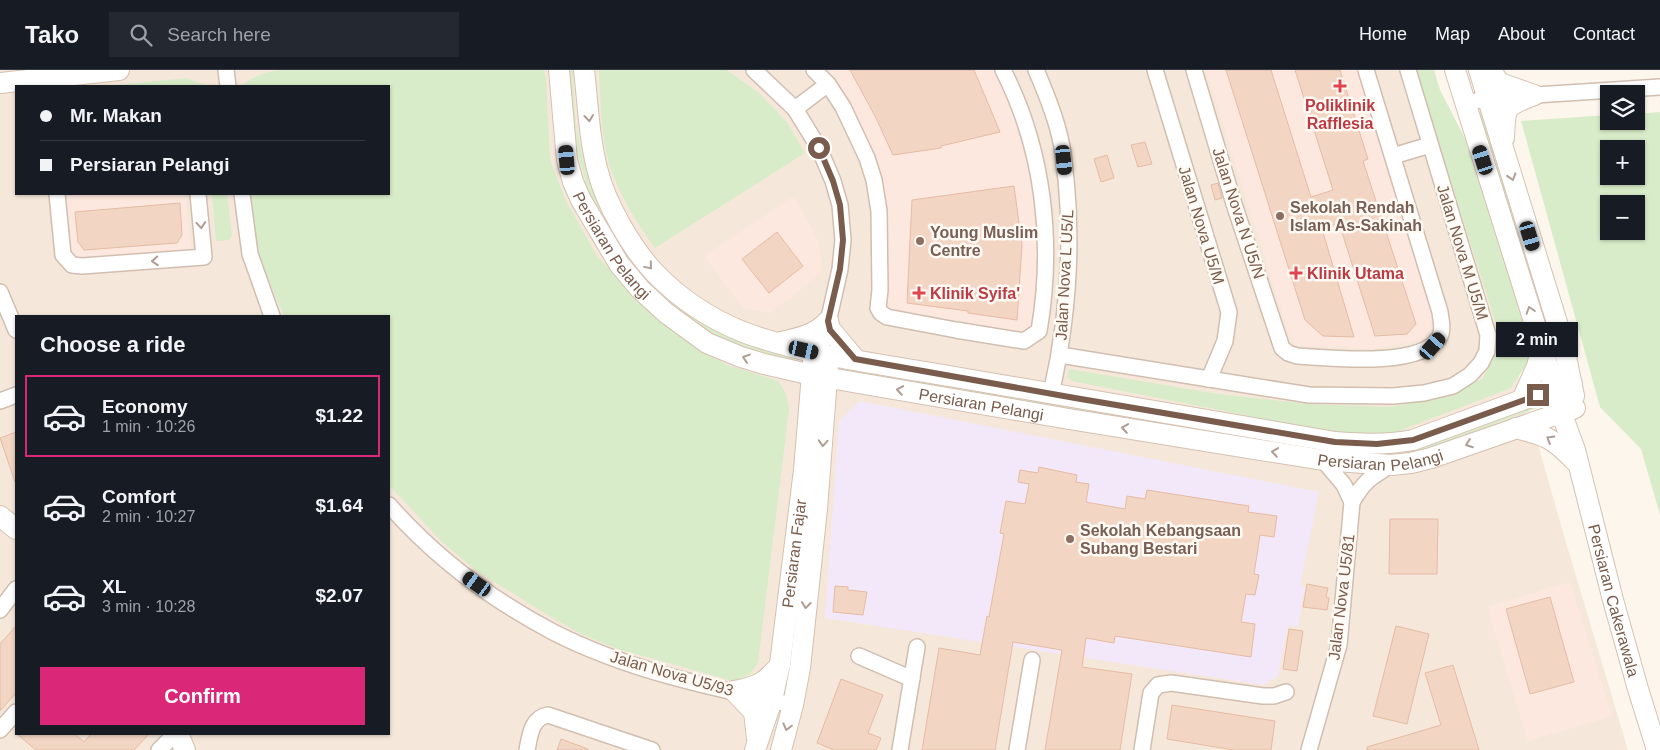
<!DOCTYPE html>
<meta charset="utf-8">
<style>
:root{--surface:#171b24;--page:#242831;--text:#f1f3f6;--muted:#9ea1a6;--line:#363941;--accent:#db2777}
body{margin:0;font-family:Helvetica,sans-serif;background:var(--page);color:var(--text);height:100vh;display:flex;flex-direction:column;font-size:19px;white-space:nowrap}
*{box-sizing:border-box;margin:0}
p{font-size:16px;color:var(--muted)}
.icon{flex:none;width:28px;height:28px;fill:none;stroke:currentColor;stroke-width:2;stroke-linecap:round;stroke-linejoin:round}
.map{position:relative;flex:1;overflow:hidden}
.panel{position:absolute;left:15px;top:245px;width:375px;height:420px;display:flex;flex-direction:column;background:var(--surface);border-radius:0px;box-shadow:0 1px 4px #0004}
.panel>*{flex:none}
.hud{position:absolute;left:15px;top:15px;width:375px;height:110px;border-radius:0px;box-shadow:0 1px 4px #0004;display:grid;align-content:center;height:110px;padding:0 25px;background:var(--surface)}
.controls{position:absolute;left:1600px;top:15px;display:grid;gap:10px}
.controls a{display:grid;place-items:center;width:45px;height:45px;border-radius:0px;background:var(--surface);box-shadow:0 1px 4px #0004;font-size:25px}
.end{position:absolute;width:22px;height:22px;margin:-11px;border:6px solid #7a5c4d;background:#fff;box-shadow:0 0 0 2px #fff}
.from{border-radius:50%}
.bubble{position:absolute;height:35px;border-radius:0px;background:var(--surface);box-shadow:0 1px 4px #0004;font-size:16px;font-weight:700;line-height:35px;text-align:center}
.car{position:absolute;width:15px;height:30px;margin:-15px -8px;border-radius:6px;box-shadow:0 0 4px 1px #0007;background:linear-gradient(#222 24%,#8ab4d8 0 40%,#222 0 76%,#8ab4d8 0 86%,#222 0)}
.hud b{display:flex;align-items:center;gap:18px;height:48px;font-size:19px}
.hud b+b{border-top:1px solid var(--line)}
.hud i{width:12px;height:12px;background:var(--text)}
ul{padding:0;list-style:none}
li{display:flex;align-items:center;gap:15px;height:82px;margin:0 10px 8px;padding:0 15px;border:2px solid transparent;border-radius:0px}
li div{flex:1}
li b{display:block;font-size:19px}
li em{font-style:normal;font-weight:700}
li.on{border-color:var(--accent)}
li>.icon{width:45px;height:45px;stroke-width:1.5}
h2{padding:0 25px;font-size:22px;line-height:60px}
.button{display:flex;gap:10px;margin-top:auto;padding:10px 25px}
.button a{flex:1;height:58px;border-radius:0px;background:var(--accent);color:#fff;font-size:20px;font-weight:700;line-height:58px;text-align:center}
header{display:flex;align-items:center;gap:30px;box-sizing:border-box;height:70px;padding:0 25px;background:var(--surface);border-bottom:1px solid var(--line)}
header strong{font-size:24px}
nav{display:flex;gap:28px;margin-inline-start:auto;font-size:18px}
.search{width:350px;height:45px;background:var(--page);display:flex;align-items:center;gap:12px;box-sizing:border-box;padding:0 18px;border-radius:0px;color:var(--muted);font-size:19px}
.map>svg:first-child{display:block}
.residential{fill:#f5e8da;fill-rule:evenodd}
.commercial{fill:#fde8e0}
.education{fill:#f3e8fa}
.green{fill:#d8ecc9;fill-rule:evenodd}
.building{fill:#f3d5c3;stroke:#e6bba3}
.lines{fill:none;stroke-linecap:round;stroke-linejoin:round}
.street-casing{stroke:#d1beb0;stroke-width:18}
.secondary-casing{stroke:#d6c0b0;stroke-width:22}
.street{stroke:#fff;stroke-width:15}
.secondary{stroke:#fff;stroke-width:20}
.oneway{stroke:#af9d94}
.route{stroke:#7a5c4d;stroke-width:6}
.health-dot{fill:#e0444e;stroke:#fffaf3;stroke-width:2}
.education-dot{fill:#8d6e63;stroke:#fffaf3;stroke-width:2}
.labels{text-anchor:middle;stroke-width:5;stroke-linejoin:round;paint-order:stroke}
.health-label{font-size:16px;font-weight:bold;fill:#be3a42;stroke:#fffaf3;text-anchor:start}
.education-label{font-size:16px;font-weight:bold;fill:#785e54;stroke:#fffaf3;text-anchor:start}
.street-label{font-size:16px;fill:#7a5c4d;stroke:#fffaf3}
</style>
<header>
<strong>Tako</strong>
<div class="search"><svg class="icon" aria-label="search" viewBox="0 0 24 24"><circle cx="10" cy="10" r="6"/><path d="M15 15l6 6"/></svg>Search here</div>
<nav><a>Home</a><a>Map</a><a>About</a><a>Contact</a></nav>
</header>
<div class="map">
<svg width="1660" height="680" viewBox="0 0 1660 680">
<rect width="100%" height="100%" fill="#fdf6ec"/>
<!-- residential -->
<path class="residential" d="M0,0H1431L1567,476L1628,680H0ZM16,16H389V124H16ZM16,246H389V664H16Z"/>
<!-- commercial -->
<g class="commercial">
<polygon points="822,0 993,0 1008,29 1028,95 1039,180 1033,255 1022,262 887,239 886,130 879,97 845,26"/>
<polygon points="1206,0 1357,0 1432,242 1431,260 1421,270 1372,279 1295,275 1288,262"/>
<polygon points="62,124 185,124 191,182 78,189 68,179"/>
<polygon points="794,126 819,173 822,202 771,243 743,238 704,186"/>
<polygon points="1570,512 1612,646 1528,671 1487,537"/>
</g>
<!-- education -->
<polygon class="education" points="860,331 1319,422 1300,515 1305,517 1298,557 1288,556 1278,606 1264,615 825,548 839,351"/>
<!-- green -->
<g class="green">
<path d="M284,0H543L546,7L550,89L565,129L597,186L634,226L682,268L727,295L778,311L786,323L789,339L758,593L750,604L733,611L618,579L583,565L551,547L477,501L443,473L389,415V246H284L257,183L250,124H389V16H242C255,5 267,1 284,0Z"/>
<path d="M568,0H573C574,18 574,36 576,53C578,69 583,86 587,102C616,209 692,265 797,289L798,292L795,294L737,277L703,260L643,212L603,155L589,122L579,89L572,55Z"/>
<path d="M599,0H727L759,23L774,38L788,54L805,83L655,178C637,153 620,126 610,97C600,66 601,32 599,0Z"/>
<polygon points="1416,0 1434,0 1440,20 1471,80 1531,279 1529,290 1511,318 1386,366 1336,363 1072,311 1067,307 1069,299 1218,324 1307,334 1390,337 1446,324 1482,309 1492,292 1498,269 1496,254"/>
<polygon points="186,8 208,16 107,16"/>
<polygon points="1481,41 1555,279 1553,281 1475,42"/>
<path d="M1660,42V445L1641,379L1600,337L1521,51L1609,45V51H1636V44ZM1609,79H1636V106H1609ZM1609,134H1636V161H1609Z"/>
<polygon points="212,124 227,124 232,165 229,170 216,171"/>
<polygon points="846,297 1299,374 1298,379 845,302"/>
<polygon points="1545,332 1545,335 1414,384 1389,387 1364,383 1389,383 1413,380"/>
</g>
<!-- building -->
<g class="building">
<polygon points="850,0 974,0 1000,62 941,76 941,78 893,85 876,48"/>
<polygon points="1226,0 1271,0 1311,127 1333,120 1295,0 1340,0 1368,89 1363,91 1416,254 1407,264 1375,266 1339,153 1322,159 1354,267 1323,266 1305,250"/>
<polygon points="1145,72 1152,94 1138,97 1131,75"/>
<polygon points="1107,85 1114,108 1101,112 1094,89"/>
<polygon points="1218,113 1222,128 1215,130 1211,115"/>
<polygon points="1014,116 1022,175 1017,250 968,243 968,241 907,233 912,130"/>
<polygon points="180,133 182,165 177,173 84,180 78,172 75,142"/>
<polygon points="777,162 803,196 769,223 742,189"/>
<polygon points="16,362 16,412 15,412 0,368"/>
<polygon points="1039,397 1077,405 1076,412 1089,414 1086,432 1125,439 1127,426 1145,429 1147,420 1249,436 1248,442 1277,446 1274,467 1260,465 1254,504 1259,505 1255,525 1246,524 1241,552 1255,554 1251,587 1115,566 1114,573 1086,568 1082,597 1132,604 1120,680 1045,680 1062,580 1013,572 995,680 922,680 939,578 980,585 987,546 989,547 1004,464 1000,463 1006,431 1025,434 1029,414 1018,412 1020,400 1038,403"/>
<polygon points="1390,449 1438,449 1437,504 1389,504"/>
<polygon points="1307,514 1328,518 1326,527 1329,528 1327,540 1303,537"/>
<polygon points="835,516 848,517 848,520 867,522 863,545 833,542"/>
<polygon points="1550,527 1574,612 1530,624 1506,539"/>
<polygon points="16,556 16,623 0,641 0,574"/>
<polygon points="1396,556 1429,564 1407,654 1373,646"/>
<polygon points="1289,559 1303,561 1297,601 1283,599"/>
<polygon points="1453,595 1479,680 1367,680 1367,677 1441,655 1425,603"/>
<polygon points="841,609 883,625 868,663 881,668 876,680 834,680 817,673"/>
<polygon points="1172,635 1275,651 1271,680 1234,680 1167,669"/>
<polygon points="17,664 75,664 84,672 91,664 149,664 134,680 36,680"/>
<polygon points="561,669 588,679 588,680 557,680"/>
</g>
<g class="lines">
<defs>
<g id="street">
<polyline points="226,0 228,16"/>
<polyline points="754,0 795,39 819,78 833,111 840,135 843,170 840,199 824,270 814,282"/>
<path d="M814,0L828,14L843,37L867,88L874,110L879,141L880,220L878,238L881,243L887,247L956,260L1024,271L1039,261C1054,173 1044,80 1003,0"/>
<path d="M1036,0C1046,23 1056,47 1061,72C1064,84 1064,97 1066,109C1073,181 1067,254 1051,324"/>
<polyline points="1155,0 1229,242 1225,271 1209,309"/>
<path d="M1194,0L1234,134L1282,278L1288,283L1297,286C1330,288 1420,298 1439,268C1444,261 1441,250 1440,242L1366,0"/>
<polyline points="1465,34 1487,28 1660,17"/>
<polyline points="795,39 828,14"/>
<polyline points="1393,86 1430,75"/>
<polyline points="57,124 63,185 72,195 82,196 204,187 198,124"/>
<polyline points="242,124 250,184 272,246"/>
<polyline points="0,222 16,260"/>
<polyline points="1060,285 1309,325 1393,326 1424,323 1453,316 1470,305 1481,293 1487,281 1488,265 1408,0"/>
<polyline points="0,331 16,325"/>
<polyline points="1323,390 1344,415 1352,432"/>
<path d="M389,435C435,487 492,530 553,562C627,600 712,618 793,635"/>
<polyline points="0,540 16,519"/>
<polyline points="859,586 912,609"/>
<polyline points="0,660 16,642"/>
<polyline points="159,680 175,664"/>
<path d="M527,680C530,666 531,648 548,645L652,680"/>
<polyline points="900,680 917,577"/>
<polyline points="1017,680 1032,590"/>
<polyline points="1142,680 1151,623 1158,615 1171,613 1263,626 1274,626 1286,622"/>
<path d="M1309,680L1339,575L1352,432C1364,411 1371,407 1391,395"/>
</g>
<g id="secondary">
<path id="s1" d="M559,0L567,90L573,112L581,130L619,194L640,219L666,243L707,273L741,287L764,294L812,305L1069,349L1323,390L1391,395L1411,393L1431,388L1575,338"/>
<path d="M584,0C588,34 589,69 598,102C606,134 632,179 655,203C679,228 711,249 743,262C808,286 881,294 949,306C1077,329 1206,350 1335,372C1362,374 1387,375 1413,370L1522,330L1572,314"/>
<path id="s2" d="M1455,0L1542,277L1561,342L1575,380L1613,530L1638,619L1657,680"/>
<polyline points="1479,0 1563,272 1574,326"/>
<polyline points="1490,0 1500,13 1534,25"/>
<polyline points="0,13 119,0"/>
<path d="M1504,68C1506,35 1503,38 1534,25"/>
<polyline points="828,251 830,259 855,289"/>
<path d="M781,272C799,268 815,265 828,251"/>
<polyline points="1522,330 1537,296 1542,277"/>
<path d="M1516,358C1547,366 1553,368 1576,392"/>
<polyline points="0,446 16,459"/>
<polyline points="734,621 754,642 757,668"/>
<path d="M734,621C757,617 765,613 780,595"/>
<polyline points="178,664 185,680"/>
<path id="s3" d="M755,680L772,630L780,594L804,400L813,292"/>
<polyline points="781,680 793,635 800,598 817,439 828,295"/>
</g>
</defs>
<!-- street casing -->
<use href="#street" class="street-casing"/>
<!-- secondary casing -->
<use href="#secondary" class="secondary-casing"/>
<!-- street -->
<use href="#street" class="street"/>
<!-- secondary -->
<use href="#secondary" class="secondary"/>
</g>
<!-- one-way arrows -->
<defs><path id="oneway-chevron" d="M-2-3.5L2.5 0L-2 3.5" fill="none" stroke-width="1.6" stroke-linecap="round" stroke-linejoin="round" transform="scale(1.25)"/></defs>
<g class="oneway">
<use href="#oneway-chevron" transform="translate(589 48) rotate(84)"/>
<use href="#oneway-chevron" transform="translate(1512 107) rotate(73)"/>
<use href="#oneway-chevron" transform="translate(201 155) rotate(85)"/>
<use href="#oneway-chevron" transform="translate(155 191) rotate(176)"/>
<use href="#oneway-chevron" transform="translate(649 196) rotate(50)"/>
<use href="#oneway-chevron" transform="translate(1530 240) rotate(-108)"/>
<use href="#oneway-chevron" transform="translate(746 288) rotate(-162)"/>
<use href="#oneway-chevron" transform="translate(900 320) rotate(-170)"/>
<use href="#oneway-chevron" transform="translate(1125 358) rotate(-171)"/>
<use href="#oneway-chevron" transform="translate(1550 369) rotate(-149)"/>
<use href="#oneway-chevron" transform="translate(823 373) rotate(94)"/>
<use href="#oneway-chevron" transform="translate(1469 374) rotate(160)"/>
<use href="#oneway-chevron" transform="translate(1275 382) rotate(-171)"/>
<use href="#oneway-chevron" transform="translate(806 535) rotate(96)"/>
<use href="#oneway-chevron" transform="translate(787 657) rotate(105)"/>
</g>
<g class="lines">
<!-- route -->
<polyline class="route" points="819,78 833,111 840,135 843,170 840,199 828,251 830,260 855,289 1075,328 1335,372 1377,374 1413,370 1538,325"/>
</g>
<!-- markers -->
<g class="health-dot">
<path d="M1337.5 8.5h5v5h5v5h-5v5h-5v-5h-5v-5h5z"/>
<path d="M1293.5 195.5h5v5h5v5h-5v5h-5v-5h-5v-5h5z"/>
<path d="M916.5 215.5h5v5h5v5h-5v5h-5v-5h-5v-5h5z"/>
</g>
<g class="education-dot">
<circle cx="1280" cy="146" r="5"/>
<circle cx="920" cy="171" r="5"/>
<circle cx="1070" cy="469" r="5"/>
</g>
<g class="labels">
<!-- health labels -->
<g class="health-label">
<text x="1340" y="41" text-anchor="middle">Poliklinik<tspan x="1340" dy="18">Rafflesia</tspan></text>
<text x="1307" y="209">Klinik Utama</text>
<text x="930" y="229">Klinik Syifa'</text>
</g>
<!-- education labels -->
<g class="education-label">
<text x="1290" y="143">Sekolah Rendah<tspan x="1290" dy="18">Islam As-Sakinah</tspan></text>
<text x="930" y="168">Young Muslim<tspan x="930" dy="18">Centre</tspan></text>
<text x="1080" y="466">Sekolah Kebangsaan<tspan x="1080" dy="18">Subang Bestari</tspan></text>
</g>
<!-- street labels -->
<g class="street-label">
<text transform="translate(1239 143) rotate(72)" y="6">Jalan Nova N U5/N</text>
<text transform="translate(1202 155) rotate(73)" y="6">Jalan Nova U5/M</text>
<text dy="6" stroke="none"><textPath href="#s1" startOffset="188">Persiaran Pelangi</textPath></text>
<text transform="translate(1463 182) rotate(73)" y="6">Jalan Nova M U5/M</text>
<text transform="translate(1064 205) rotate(-87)" y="6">Jalan Nova L U5/L</text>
<text dy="6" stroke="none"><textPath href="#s1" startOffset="608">Persiaran Pelangi</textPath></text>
<text dy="6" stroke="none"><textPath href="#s1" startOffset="1012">Persiaran Pelangi</textPath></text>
<text dy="6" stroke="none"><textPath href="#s3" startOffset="201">Persiaran Fajar</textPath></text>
<text transform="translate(1341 527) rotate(-83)" y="6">Jalan Nova U5/81</text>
<text dy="6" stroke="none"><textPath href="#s2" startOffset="554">Persiaran Cakerawala</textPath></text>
<text transform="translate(672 603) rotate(16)" y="6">Jalan Nova U5/93</text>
</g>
</g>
</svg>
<div class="controls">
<a><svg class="icon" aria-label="layers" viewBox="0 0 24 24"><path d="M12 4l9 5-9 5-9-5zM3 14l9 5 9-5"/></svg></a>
<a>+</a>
<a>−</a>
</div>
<i class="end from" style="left:819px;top:78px"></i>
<i class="end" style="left:1538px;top:325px"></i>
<div class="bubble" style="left:1496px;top:252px;width:82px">2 min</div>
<i class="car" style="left:567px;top:90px;rotate:355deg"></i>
<i class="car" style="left:1064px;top:90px;rotate:174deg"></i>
<i class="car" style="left:1483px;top:90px;rotate:342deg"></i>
<i class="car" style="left:1530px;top:166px;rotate:163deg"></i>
<i class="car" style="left:1433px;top:276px;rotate:41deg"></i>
<i class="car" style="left:804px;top:280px;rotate:103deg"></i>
<i class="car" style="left:477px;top:514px;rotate:305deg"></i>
<div class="hud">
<b><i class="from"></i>Mr. Makan</b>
<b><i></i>Persiaran Pelangi</b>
</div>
<section class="panel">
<h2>Choose a ride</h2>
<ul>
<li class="on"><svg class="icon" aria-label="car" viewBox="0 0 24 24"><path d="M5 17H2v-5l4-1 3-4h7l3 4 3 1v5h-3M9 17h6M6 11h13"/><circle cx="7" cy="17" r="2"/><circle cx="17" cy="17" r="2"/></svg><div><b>Economy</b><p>1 min · 10:26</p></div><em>$1.22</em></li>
<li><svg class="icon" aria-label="car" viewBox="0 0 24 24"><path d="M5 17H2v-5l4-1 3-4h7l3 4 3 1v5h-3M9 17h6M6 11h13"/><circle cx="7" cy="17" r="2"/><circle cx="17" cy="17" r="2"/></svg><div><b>Comfort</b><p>2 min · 10:27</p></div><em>$1.64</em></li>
<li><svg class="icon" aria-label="car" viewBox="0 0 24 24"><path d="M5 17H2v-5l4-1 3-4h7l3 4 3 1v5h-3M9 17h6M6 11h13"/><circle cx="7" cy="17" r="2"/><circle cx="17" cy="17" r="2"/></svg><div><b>XL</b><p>3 min · 10:28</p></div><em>$2.07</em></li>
</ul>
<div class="button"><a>Confirm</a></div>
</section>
</div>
